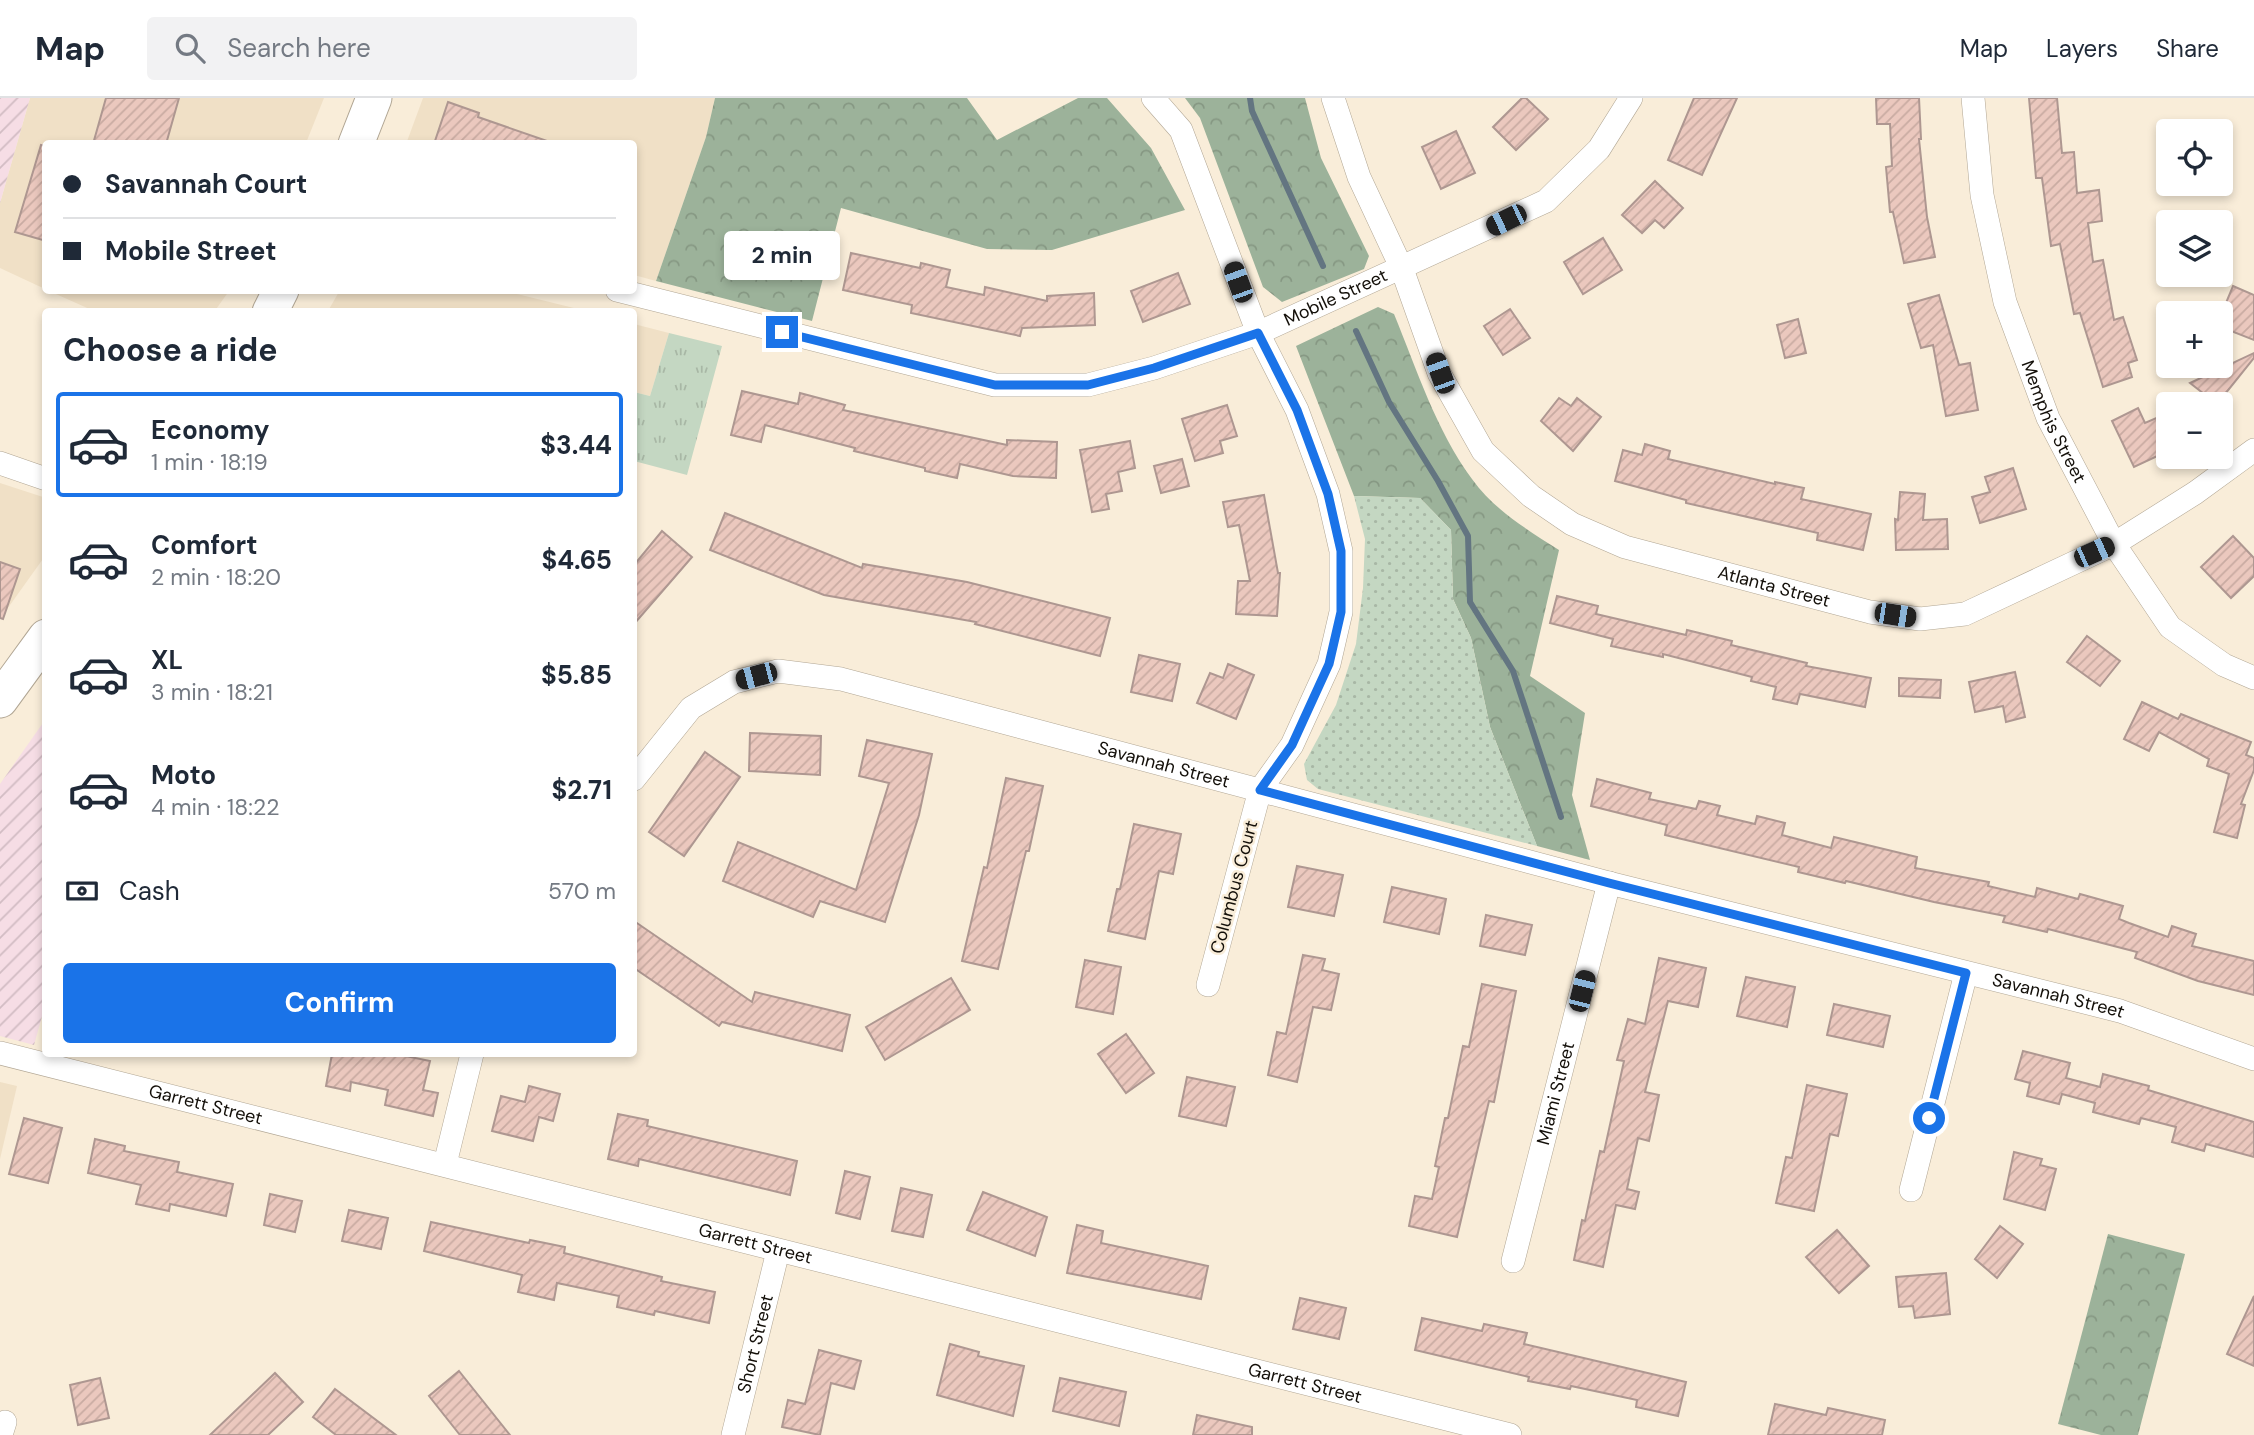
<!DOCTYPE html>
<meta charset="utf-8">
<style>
:root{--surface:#fff;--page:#f2f2f3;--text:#1f2937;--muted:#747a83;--line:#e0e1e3;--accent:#1a73e8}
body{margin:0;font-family:"DM Sans",sans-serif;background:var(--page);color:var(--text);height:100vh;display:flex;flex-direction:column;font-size:26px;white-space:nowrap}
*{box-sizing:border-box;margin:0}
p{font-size:23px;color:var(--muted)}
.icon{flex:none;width:38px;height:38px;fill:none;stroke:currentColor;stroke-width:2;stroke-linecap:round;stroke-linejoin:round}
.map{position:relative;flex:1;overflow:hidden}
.side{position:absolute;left:42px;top:210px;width:595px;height:749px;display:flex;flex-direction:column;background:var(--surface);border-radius:7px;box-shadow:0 4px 10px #0003}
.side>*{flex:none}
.hud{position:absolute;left:42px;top:42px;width:595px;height:154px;border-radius:7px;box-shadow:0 4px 10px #0003;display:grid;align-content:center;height:154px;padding:0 21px;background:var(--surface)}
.controls{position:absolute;left:2156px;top:21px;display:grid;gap:14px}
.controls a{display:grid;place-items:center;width:77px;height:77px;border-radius:7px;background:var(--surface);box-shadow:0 4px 10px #0003;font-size:35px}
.end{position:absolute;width:32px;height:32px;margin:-16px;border:9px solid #1a73e8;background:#fff;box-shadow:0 0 0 4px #fff}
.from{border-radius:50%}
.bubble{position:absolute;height:49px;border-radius:7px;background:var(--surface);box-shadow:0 4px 10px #0003;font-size:23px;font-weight:700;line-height:49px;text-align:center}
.car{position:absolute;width:21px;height:42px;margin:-21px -10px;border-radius:9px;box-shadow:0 0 5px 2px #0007;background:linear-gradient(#222 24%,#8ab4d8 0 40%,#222 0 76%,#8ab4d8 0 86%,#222 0)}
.hud b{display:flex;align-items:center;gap:24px;height:66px;font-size:26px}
.hud b+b{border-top:2px solid var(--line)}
.hud i{width:18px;height:18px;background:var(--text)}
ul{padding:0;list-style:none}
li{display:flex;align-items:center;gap:21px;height:105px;margin:0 14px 10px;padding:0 7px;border:4px solid transparent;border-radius:7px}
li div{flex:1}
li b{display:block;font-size:26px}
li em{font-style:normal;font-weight:700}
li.active{border-color:var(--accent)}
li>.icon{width:63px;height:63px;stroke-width:1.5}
h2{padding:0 21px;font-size:32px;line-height:84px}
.pay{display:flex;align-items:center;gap:18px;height:77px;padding:0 21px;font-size:26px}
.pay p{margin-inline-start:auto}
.button{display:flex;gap:14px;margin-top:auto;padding:14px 21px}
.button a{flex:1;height:80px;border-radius:7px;background:var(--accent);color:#fff;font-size:28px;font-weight:700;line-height:80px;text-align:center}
header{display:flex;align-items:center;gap:42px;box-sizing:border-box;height:98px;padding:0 35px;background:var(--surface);border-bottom:2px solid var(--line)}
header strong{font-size:33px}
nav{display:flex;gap:38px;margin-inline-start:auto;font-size:24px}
.search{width:490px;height:63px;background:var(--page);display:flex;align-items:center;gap:18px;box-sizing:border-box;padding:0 24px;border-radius:7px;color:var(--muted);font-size:26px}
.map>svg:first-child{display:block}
.built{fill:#f0e0c6}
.industrial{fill:url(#industrial-furrows)}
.grass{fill:url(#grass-tufts)}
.forest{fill:url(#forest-crowns)}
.park{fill:url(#park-dots)}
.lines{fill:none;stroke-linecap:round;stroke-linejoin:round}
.stream{stroke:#637581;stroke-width:6}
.building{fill:url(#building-hatch);stroke:#ae9791;stroke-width:2}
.minor-casing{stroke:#b1a694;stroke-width:24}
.primary-casing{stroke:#b1a694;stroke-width:37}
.minor{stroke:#fff;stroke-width:23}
.primary{stroke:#fff;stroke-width:35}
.route{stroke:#1a73e8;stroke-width:9}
.labels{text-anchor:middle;stroke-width:5;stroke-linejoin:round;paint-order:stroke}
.street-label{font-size:18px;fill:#130f09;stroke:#f9edd9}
</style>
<header>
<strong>Map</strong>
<div class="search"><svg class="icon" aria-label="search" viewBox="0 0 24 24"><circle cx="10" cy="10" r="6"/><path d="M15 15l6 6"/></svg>Search here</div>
<nav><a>Map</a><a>Layers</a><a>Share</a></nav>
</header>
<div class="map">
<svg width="2254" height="1337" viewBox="0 0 2254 1337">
<defs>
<pattern id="industrial-furrows" width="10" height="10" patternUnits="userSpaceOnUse" patternTransform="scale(1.75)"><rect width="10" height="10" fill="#f6dde5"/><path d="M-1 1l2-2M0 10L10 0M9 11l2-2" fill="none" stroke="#d2bcc3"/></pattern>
<pattern id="grass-tufts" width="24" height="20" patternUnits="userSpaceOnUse" patternTransform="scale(1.75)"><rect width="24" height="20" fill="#c4d7c2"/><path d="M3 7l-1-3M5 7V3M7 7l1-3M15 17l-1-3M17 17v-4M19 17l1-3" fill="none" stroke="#a8b7a5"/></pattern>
<pattern id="forest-crowns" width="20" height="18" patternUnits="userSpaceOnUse" patternTransform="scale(1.75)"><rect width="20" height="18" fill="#9cb29a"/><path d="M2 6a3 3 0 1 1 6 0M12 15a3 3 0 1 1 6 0" fill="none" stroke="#869883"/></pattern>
<pattern id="park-dots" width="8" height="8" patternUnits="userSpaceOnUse" patternTransform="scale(1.75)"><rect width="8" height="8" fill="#c4d7c2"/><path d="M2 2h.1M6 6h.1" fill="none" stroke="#a8b7a5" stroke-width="1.8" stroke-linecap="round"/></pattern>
<pattern id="building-hatch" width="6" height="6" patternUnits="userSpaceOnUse" patternTransform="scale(1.75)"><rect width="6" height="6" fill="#ebc8be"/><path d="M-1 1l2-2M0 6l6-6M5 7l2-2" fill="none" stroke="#c9aba2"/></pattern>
</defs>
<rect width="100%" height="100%" fill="#f9edd9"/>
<!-- built -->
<g class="built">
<polygon points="30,0 324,0 306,45 46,46 45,191 0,170 0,105"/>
<polygon points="423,0 715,0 706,39 656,183 634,177 634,46 406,46"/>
<polygon points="340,192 505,193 586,213 328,213"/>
<polygon points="49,193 229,193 214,214 94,213"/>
<polygon points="634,226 669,235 650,298 634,294"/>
<polygon points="0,385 46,400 45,458 0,521"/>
<polygon points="0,984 17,988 0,1061"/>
</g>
<!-- industrial -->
<g class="industrial">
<polygon points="0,0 30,0 0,105"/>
<polygon points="45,622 46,904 34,947 0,938 0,686"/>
</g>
<!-- grass -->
<polygon class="grass" points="669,235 722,248 687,377 634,363 634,294 650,298"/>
<!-- forest -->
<g class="forest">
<polygon points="715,0 967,0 997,42 1078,0 1107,0 1151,50 1185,112 1052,152 987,151 841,110 812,223 656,183 706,39"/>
<polygon points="1185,0 1305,0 1321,60 1369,158 1364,171 1282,204 1263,189 1200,20"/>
<path d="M1378,209L1394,216C1417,272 1436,332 1472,381C1494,412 1528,432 1559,452L1530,578L1585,615L1572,697L1590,762L1537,748L1490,629L1471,540L1453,501L1451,432L1420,400L1354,398L1296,248Z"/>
<polygon points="2108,1136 2185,1156 2138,1337 2101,1337 2058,1326"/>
</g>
<!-- park -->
<polygon class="park" points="1354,398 1420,400 1451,432 1453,501 1471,540 1490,629 1537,748 1318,691 1307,682 1304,666 1336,607 1356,546 1363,490 1365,441"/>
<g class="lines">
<!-- stream -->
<g class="stream">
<polyline points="1250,0 1252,13 1323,168"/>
<polyline points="1356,233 1389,304 1438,383 1468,438 1470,504 1513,573 1561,719"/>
</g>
</g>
<!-- building -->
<g class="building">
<polygon points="106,0 179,0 166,46 93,46"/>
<polygon points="1522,0 1526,0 1548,21 1516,52 1493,29"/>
<polygon points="1694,0 1737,0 1702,77 1668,62"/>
<polygon points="1876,0 1919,0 1921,41 1919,41 1927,119 1935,159 1904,165 1893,114 1890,114 1886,69 1892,68 1890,26 1877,26"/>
<polygon points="2029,0 2057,0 2062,55 2074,54 2077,95 2099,92 2102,123 2088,125 2093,164 2103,162 2114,222 2123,219 2137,262 2128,265 2132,279 2103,289 2080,215 2074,216 2060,146 2051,148 2042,80 2036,80"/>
<polygon points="448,4 479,15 478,19 547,43 547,46 434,46"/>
<polygon points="1456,33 1475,75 1441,91 1422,49"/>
<polygon points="41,47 46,48 46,143 15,134"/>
<polygon points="1655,83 1683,110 1664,130 1655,122 1642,135 1622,117"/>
<polygon points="1603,140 1622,172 1583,196 1564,164"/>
<polygon points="851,155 920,170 921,165 950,172 946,189 984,197 985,189 1047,203 1047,198 1094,195 1095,227 1022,230 1020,238 911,215 912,207 843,192"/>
<polygon points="1178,175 1190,206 1143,224 1131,193"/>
<polygon points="2233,188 2254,197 2254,242 2221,229 2221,217"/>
<polygon points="1939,197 1959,267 1970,265 1978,312 1946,318 1933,247 1921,250 1908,206"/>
<polygon points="1510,211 1530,240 1503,257 1484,228"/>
<polygon points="1798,221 1806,255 1785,260 1777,227"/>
<polygon points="2254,255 2254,260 2217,306 2190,285"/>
<polygon points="742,293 798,306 800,295 845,307 843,312 1007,347 1007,342 1057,344 1056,380 1013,378 960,366 957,380 925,373 925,370 854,353 855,350 765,327 761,344 731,337"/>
<polygon points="1559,300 1571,308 1577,300 1601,319 1573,353 1541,323"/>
<polygon points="1227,307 1237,338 1220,343 1223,355 1195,363 1182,321"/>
<polygon points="2138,310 2145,325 2161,318 2168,333 2168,353 2134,369 2112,323"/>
<polygon points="1130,343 1135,370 1118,374 1122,393 1106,396 1109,411 1092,414 1080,352"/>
<polygon points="1645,346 1670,353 1668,361 1775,386 1775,384 1804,390 1801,401 1871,416 1863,452 1817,442 1818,435 1686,405 1686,402 1615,383 1623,352 1642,357"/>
<polygon points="1182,361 1189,388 1161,395 1154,368"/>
<polygon points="2013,370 2026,411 1980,425 1972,399 1990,394 1985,379"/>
<polygon points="1900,394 1925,396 1923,422 1947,421 1948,451 1896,452 1895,421 1898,422"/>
<polygon points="1264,397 1278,475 1280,475 1277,518 1236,516 1238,483 1250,483 1239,427 1228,429 1223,404"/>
<polygon points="725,415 862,470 863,466 967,484 1110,520 1100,558 975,526 976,524 824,497 710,452"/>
<polygon points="662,433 692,459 634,526 634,467"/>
<polygon points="2233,438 2254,460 2254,478 2231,500 2201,469"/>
<polygon points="0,464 20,471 3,521 0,520"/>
<polygon points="1557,498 1598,508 1596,516 1686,537 1687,532 1732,543 1731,547 1807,565 1806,568 1871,580 1865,609 1800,596 1797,606 1773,601 1776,589 1751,583 1752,579 1663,556 1663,559 1611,548 1613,541 1550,525"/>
<polygon points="2087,538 2120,563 2100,588 2067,564"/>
<polygon points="1139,557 1180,566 1172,603 1131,594"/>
<polygon points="1228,566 1254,577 1236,621 1197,605 1210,575 1223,580"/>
<polygon points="2015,574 2025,619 2006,624 2003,608 1975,614 1969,584"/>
<polygon points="1899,580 1941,582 1940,600 1899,598"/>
<polygon points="2142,604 2178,621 2181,616 2251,644 2246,657 2254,660 2254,672 2241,706 2245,707 2237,740 2214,734 2229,676 2207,668 2209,661 2159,634 2149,653 2124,641"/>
<polygon points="750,635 821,638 820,677 749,673"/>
<polygon points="867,642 932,656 919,717 885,824 820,803 813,819 723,783 738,744 856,792 889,685 859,678"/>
<polygon points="705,654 740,679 684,758 649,734"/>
<polygon points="1006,680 1043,688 1029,753 1026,753 998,871 962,863 984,769 987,770"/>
<polygon points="1597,681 1651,695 1649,701 1696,711 1699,703 1720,708 1717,717 1755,726 1757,718 1785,725 1782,737 1831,750 1834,739 1917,759 1915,770 1989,784 1988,788 2035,799 2037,790 2078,801 2080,796 2123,808 2119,821 2129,825 2168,839 2172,828 2196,836 2192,848 2254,863 2254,897 2198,883 2135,860 2137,854 2048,831 2047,834 2003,824 2005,818 1934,804 1846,783 1845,785 1798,774 1799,769 1665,737 1667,727 1591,708"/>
<polygon points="1134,726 1181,736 1173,776 1159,773 1145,841 1108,833 1117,791 1120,791"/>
<polygon points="1297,768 1343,777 1334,818 1288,809"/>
<polygon points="1392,789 1446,801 1439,836 1384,824"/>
<polygon points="1486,817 1532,827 1525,857 1480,848"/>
<polygon points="634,823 752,904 755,894 850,917 842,953 722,924 719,928 634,870"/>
<polygon points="1303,857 1325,861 1322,872 1339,876 1331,912 1313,909 1297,984 1268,977 1277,934 1286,936"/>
<polygon points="1659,860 1706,870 1698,909 1668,903 1645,994 1659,997 1649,1043 1638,1040 1627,1091 1639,1094 1635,1111 1616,1107 1603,1169 1574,1162 1582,1122 1585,1123 1600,1053 1604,1054 1624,963 1617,962 1628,921 1645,926"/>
<polygon points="1085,862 1121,869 1113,916 1076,909"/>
<polygon points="1746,879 1795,889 1787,929 1737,918"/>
<polygon points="951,880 970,912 885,962 866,929"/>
<polygon points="1482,886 1516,893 1494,1004 1489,1003 1457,1139 1409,1128 1415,1098 1432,1101 1439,1069 1435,1068 1445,1020 1448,1020 1463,948 1469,949"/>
<polygon points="1834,906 1890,918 1883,949 1827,937"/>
<polygon points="1126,936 1154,975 1126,995 1098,956"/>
<polygon points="2023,953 2070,965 2066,980 2100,989 2103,976 2149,988 2148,992 2254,1024 2254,1059 2206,1046 2204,1053 2172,1044 2176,1029 2141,1020 2139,1026 2093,1014 2095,1005 2062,996 2059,1006 2027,998 2030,985 2015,981"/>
<polygon points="332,956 396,956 430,963 423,992 438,995 433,1018 385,1007 388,992 351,984 350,993 326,988"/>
<polygon points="1187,979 1235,989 1226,1028 1179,1018"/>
<polygon points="1807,987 1847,996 1838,1038 1830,1036 1814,1113 1776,1105 1786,1059 1792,1060"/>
<polygon points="529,988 560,996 553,1023 539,1019 533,1043 492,1033 501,998 525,1004"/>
<polygon points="618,1016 648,1022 647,1028 797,1063 790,1097 639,1061 638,1068 608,1061"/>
<polygon points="24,1020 62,1030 48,1085 9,1076"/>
<polygon points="95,1041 125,1048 124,1053 179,1064 177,1074 233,1086 226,1118 170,1106 169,1113 136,1106 141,1087 88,1075"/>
<polygon points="2014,1054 2042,1061 2040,1067 2056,1071 2045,1112 2004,1101"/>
<polygon points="845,1073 870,1079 860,1121 836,1115"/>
<polygon points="901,1090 932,1097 923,1139 892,1133"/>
<polygon points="983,1094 1047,1119 1035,1158 967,1132"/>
<polygon points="270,1096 302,1103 295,1134 264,1127"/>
<polygon points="349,1112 388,1120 381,1151 342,1143"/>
<polygon points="431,1124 529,1145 530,1142 565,1149 564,1155 662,1179 661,1183 715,1194 709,1225 655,1213 654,1217 617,1209 619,1198 557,1185 554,1202 518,1194 522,1177 424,1153"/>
<polygon points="1077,1127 1103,1133 1101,1145 1208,1168 1201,1201 1067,1175"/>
<polygon points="2000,1128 2023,1146 1997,1180 1975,1161"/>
<polygon points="1837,1132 1869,1168 1839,1195 1806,1159"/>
<polygon points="1946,1175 1950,1216 1915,1220 1913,1208 1899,1209 1896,1179"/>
<polygon points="2254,1198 2254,1268 2227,1256"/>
<polygon points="1300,1200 1346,1210 1339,1241 1293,1231"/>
<polygon points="1422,1220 1482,1233 1484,1226 1527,1235 1524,1246 1686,1284 1678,1318 1636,1309 1637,1302 1571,1288 1570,1291 1528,1283 1529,1279 1415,1252"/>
<polygon points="950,1246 979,1254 978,1258 1024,1268 1013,1318 937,1297"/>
<polygon points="819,1252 861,1263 854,1291 831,1285 820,1337 782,1329 788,1302 805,1306"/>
<polygon points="459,1273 510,1337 460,1337 429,1298"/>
<polygon points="275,1275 303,1304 268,1337 210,1337"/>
<polygon points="100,1280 109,1320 78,1327 70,1287"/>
<polygon points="1060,1280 1126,1294 1119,1328 1053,1313"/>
<polygon points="335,1291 396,1337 336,1337 313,1319"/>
<polygon points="1775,1306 1826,1317 1828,1310 1885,1322 1882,1337 1768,1337"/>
<polygon points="1197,1317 1252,1329 1252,1337 1193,1337"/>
</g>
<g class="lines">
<defs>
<g id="minor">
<polyline points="1153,0 1181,32 1258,235 1297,312 1328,396 1341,453 1341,514 1329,566 1292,647 1260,692 1208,887"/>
<path id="s1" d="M1333,0L1359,79L1402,171L1439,275L1483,353L1531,398L1572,426L1625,449L1870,514L1920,521L1965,516L2114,446L2195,395L2254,352"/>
<path id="s2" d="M1973,0L1982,97L2005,204L2048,320L2114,446L2170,529L2224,567L2254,580"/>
<path id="s3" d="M617,192L995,287H1088L1154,270L1258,235L1546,103L1599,51L1631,0"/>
<polyline points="0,365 46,381"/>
<path id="s4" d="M634,681L691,610L734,584L778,573L841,581L1609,785L2120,913L2254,961"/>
<path id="s5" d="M0,955C504,1081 1007,1210 1510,1337"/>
<polyline points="445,1066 472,956"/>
<polyline points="1911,1092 1966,875"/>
<path id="s6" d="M1513,1163L1609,785"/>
<polyline points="1,1337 5,1324"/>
<path id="s7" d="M733,1337L778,1153"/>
</g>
<g id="primary">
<polyline points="356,46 374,0"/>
<polyline points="270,214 281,192"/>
<polyline points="0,602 46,539"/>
</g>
</defs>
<!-- minor casing -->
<use href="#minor" class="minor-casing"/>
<!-- primary casing -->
<use href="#primary" class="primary-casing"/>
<!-- minor -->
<use href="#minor" class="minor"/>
<!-- primary -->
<use href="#primary" class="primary"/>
</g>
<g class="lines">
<!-- route -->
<polyline class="route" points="782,234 995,287 1088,287 1154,270 1258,235 1297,312 1328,396 1341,453 1341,514 1329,566 1292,647 1260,692 1609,785 1966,875 1929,1020"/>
</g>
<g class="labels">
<!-- street labels -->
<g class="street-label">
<text dy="6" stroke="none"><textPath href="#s3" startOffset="746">Mobile Street</textPath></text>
<text dy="6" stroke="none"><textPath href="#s2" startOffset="336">Memphis Street</textPath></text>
<text dy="6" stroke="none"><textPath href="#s1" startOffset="712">Atlanta Street</textPath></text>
<text dy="6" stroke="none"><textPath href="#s4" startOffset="584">Savannah Street</textPath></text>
<text transform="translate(1234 789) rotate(-75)" y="6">Columbus Court</text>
<text dy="6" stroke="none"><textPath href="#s4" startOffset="1508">Savannah Street</textPath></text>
<text dy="6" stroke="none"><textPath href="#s6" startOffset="173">Miami Street</textPath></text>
<text dy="6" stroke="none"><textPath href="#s5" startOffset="212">Garrett Street</textPath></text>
<text dy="6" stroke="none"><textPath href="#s5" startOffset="779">Garrett Street</textPath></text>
<text dy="6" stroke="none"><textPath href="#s7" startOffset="94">Short Street</textPath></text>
<text dy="6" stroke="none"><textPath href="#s5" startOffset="1346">Garrett Street</textPath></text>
</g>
</g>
</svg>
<div class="controls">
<a><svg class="icon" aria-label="locate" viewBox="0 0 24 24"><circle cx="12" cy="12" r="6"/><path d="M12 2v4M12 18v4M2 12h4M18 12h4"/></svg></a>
<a><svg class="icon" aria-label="layers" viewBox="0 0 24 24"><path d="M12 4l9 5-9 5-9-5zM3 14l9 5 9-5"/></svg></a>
<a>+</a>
<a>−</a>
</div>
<i class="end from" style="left:1929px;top:1020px"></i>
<i class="end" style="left:782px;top:234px"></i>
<div class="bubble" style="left:724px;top:133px;width:116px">2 min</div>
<i class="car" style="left:1506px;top:122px;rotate:244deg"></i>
<i class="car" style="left:1238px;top:184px;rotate:340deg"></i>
<i class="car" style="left:1440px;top:275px;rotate:340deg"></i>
<i class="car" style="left:2094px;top:454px;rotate:66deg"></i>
<i class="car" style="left:1895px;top:517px;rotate:99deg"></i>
<i class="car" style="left:756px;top:578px;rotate:255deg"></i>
<i class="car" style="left:1582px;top:893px;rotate:14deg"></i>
<div class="hud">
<b><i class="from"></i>Savannah Court</b>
<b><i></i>Mobile Street</b>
</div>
<section class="side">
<h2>Choose a ride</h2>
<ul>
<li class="active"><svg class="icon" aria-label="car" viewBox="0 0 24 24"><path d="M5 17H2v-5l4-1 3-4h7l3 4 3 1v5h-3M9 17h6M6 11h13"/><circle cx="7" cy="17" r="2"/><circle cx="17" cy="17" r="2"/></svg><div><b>Economy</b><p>1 min · 18:19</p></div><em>$3.44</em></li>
<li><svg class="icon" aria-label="car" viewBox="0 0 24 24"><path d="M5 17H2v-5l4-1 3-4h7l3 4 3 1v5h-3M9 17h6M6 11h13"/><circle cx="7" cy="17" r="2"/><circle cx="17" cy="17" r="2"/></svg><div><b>Comfort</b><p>2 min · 18:20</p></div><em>$4.65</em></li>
<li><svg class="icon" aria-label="car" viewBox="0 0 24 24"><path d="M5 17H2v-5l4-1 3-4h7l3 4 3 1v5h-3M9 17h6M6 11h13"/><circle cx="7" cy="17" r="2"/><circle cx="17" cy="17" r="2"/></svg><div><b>XL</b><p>3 min · 18:21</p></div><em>$5.85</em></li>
<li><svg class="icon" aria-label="car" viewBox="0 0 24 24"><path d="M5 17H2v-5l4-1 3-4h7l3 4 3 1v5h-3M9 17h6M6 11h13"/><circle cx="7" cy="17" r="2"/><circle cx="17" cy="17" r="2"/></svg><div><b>Moto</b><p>4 min · 18:22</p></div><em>$2.71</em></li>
</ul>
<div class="pay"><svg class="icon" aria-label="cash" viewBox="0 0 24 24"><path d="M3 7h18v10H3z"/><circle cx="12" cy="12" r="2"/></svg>Cash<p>570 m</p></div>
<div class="button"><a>Confirm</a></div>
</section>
</div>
